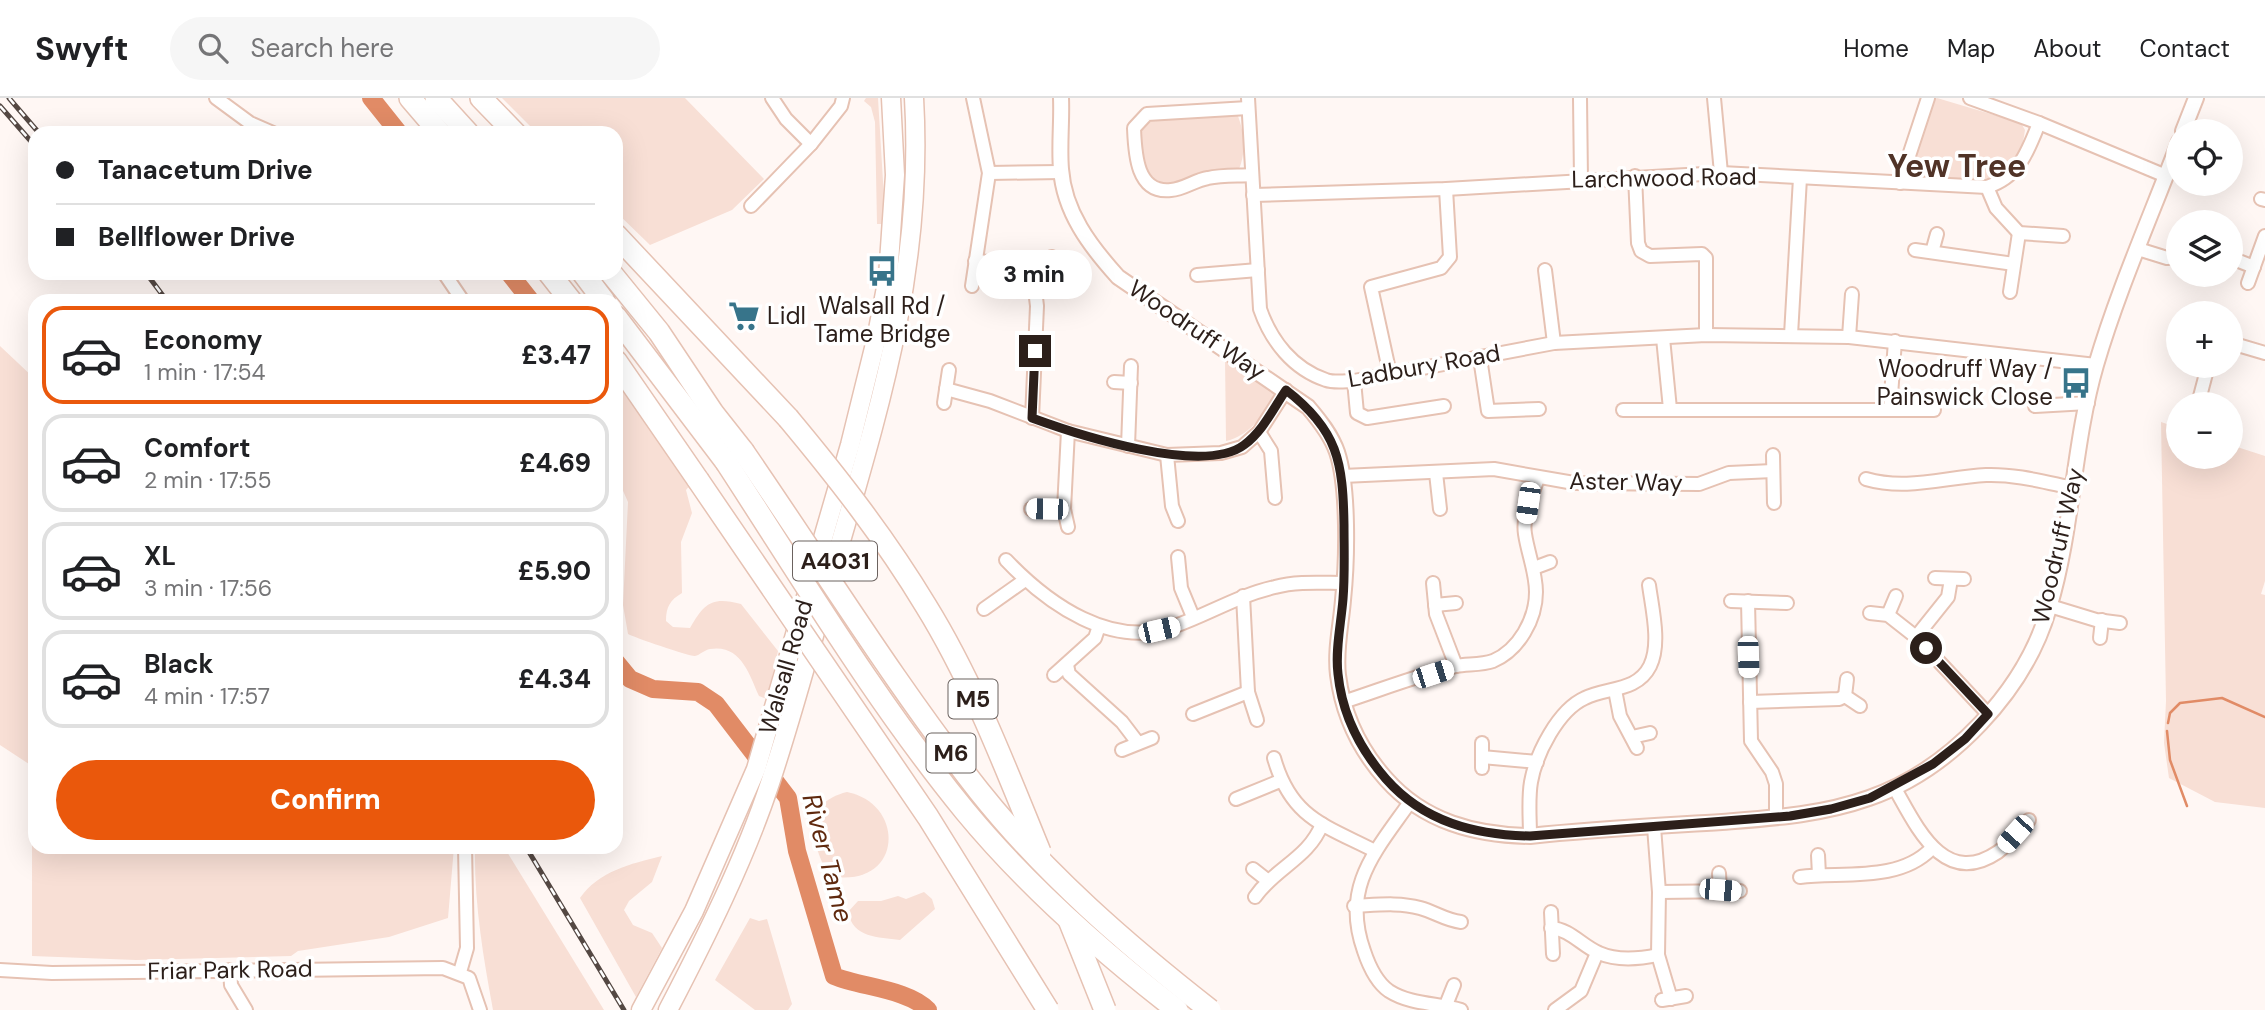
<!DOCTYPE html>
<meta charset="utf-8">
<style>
:root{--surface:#fff;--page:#f6f6f6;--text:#202124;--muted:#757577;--line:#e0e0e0;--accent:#ea580c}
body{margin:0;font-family:"DM Sans",sans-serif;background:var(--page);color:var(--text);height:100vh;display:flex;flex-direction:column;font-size:26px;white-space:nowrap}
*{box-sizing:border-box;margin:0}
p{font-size:23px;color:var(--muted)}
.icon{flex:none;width:38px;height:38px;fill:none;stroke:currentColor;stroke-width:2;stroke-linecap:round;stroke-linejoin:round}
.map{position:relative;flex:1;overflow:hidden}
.panel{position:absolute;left:28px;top:196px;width:595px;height:560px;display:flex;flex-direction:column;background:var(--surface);border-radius:21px;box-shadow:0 7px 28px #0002}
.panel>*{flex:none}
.banner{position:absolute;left:28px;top:28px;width:595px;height:154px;border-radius:21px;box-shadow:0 7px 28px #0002;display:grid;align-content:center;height:154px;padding:0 28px;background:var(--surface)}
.buttons{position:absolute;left:2166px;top:21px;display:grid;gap:14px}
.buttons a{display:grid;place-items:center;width:77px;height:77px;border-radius:50%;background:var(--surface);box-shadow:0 7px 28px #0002;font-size:35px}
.end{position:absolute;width:32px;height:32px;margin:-16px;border:9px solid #2c1f1a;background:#fff;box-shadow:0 0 0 4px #fff}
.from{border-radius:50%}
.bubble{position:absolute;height:49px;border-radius:24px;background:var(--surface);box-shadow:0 7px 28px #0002;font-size:23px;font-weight:800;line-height:49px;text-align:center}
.car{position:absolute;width:21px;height:42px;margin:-21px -10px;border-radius:9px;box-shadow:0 0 5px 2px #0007;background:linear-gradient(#fff 24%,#345 0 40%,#fff 0 76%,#345 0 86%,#fff 0)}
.banner b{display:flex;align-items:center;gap:24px;height:66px;font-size:26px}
.banner b+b{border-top:2px solid var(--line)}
.banner i{width:18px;height:18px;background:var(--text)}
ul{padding:12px 0 0;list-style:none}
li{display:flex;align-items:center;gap:21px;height:98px;margin:0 14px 10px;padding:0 14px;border:4px solid var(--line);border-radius:21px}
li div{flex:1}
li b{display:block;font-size:26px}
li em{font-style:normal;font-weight:800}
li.selected{border-color:var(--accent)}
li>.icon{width:63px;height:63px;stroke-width:1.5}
.primary-button{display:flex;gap:14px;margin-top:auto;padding:14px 28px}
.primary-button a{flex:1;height:80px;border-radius:42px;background:var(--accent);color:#fff;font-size:28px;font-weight:800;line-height:80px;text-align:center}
header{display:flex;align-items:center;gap:42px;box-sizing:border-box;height:98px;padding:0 35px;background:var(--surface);border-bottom:2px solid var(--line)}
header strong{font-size:33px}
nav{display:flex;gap:38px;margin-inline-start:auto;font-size:24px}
.search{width:490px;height:63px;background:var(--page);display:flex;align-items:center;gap:18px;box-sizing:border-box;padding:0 24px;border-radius:38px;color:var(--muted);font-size:26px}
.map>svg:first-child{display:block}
.green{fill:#f8dfd5}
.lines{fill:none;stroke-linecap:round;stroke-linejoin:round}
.stream{stroke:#e18b66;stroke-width:2.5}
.river{stroke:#e18b66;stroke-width:18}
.minor-casing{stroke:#e6c2b3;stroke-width:16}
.tertiary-casing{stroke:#e6c2b3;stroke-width:18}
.primary-casing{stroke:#e6c2b3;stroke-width:21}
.motorway-casing{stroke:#e6c2b3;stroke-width:24}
.minor{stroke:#fff;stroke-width:12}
.tertiary{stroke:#fff;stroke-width:14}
.primary{stroke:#fff;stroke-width:18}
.motorway{stroke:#fff;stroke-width:21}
.rail-casing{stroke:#544843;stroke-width:5}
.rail{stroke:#fff;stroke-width:2.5;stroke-dasharray:8;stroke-linecap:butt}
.motorway-bridge-casing{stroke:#e6c2b3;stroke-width:24;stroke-linecap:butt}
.motorway-bridge{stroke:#fff;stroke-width:21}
.route{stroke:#2c1f1a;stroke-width:9}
.labels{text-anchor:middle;stroke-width:7;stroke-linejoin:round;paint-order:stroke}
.shield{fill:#fff;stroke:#6b625f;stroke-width:2}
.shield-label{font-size:23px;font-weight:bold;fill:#2c1f1a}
.street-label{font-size:24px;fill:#2c1f1a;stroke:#fff}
.poi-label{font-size:24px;fill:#2c1f1a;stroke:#fff}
.water-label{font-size:26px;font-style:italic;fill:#5f290e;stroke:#fff}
.district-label{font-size:32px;font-weight:bold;fill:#503327;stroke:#fff}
</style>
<header>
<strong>Swyft</strong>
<div class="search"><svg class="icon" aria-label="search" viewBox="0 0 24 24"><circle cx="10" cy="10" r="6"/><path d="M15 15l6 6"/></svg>Search here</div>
<nav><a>Home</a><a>Map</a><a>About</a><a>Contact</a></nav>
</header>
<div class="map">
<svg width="2265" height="912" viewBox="0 0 2265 912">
<rect width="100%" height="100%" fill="#fff7f4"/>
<!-- green -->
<g class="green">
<polygon points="502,0 685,0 764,81 732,112 650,147 616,114 616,35 537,35"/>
<polygon points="866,0 878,0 884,100 882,126 877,126 875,24 871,9 864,3"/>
<path d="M1937,0L2021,25L2025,32C2017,96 1966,82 1918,77L1913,69L1932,2Z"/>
<path d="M1233,16L1238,18C1245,36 1246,58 1238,73H1210L1169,89C1137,77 1142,62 1137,33L1142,25L1157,18L1160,22L1186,17L1201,20Z"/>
<polygon points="0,248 35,281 35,749 454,749 448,820 389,839 298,853 291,858 136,862 32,858 32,668 0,647"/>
<path d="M1225,260L1272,291L1274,296C1263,318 1250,337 1226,343Z"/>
<path d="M625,292L690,387L686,392L692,415L681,444L682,495C670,502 666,509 666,523L673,529L690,530C704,506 711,498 741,506L778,553L767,601L759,598C749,576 741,546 710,551C704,552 700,557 695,558C691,559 633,539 628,536L623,507L628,404L616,377V294Z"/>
<polygon points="2161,324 2179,330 2179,359 2231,359 2231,347 2265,358 2265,483 2261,496 2265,497 2265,710 2215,704 2169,680 2164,645 2166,603"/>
<path d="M847,694C907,706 903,792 829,778C811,746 801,705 847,694Z"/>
<path d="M475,749H504L604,912H493C483,858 474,804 475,749Z"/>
<path d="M662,758L652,784L629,803L624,812L633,827L652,835L662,850L636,899L580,800C599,773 630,766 662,758Z"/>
<path d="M924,794L932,801L935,811L900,842C878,839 853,840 848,814L858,803H881L898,798L906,801Z"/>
<polygon points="750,820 759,823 767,821 792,906 788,912 755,912 715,882"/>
</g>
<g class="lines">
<!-- stream -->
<g class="stream">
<polyline points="2168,625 2170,615 2180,605 2222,600 2265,619"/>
<polyline points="2167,633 2170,662 2187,708"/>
</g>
<!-- river -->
<g class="river">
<polyline points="371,0 399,35"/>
<polyline points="509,175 531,203"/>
<path d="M616,564L630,581L653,591L698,594L716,606L788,700L797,753L834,878C860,889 908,891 928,912"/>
</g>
<defs>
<g id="minor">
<polyline points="216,0 250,25 273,35"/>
<polyline points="772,0 786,21 811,46"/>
<path d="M1248,0L1260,211C1271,243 1293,271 1326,282C1334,285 1346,283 1354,283L1554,245L1706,237L1849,239L2096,267"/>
<polyline points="1580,0 1581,81"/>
<polyline points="1714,0 1721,75"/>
<polyline points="1970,0 2039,25 2166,78"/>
<path d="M1248,10L1147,16L1134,30C1135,54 1136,96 1171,92C1184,91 1195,82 1208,80C1222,77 1238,78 1252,77"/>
<polyline points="989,75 1061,74"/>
<polyline points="1635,78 1638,145 1641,153 1650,158 1702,156 1706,160 1706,237"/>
<polyline points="1900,85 1928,0"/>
<polyline points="1987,89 1996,110 2019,135 2063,138"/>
<path d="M1253,97L1446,91L1721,75L1987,89C2019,79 2028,53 2039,25"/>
<polyline points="2261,101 2265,102"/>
<polyline points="751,108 811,46 841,8 843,0"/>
<polyline points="2138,151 2167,160 2179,158"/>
<polyline points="1915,152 2014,166"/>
<polyline points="1932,154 1937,136"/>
<polyline points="2231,160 2254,169"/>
<polyline points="975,163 1032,167 1052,159"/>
<polyline points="1545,172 1554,245"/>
<polyline points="444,175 463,203"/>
<polyline points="1197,177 1258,172"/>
<polyline points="2248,185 2265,138"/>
<polyline points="972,188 989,75 973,0"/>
<polyline points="2010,194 2019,135"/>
<polyline points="1791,237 1800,80"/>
<polyline points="1849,239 1852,196"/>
<polyline points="1663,240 1670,311"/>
<polyline points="2231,245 2265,255"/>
<polyline points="1480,260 1488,313 1539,311"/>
<polyline points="1390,276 1371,189 1441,170 1450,159 1446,91"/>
<polyline points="1354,283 1357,315 1367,320 1444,308"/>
<polyline points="1114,284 1131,285"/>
<polyline points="946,291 990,303 1068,333 1167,357 1221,355 1242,349 1259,334 1286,292"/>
<polyline points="944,305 949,272"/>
<polyline points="2198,306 2208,268"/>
<polyline points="2035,308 2088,305"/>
<polyline points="1890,311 1895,243"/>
<polyline points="1623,312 1934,312"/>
<polyline points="1032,320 1037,208 1032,167"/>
<polyline points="2176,327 2179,328"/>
<polyline points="1259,334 1271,353 1275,400"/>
<polyline points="1128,348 1131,268"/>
<polyline points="1167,357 1172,408 1178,423"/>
<polyline points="1773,357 1774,405"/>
<polyline points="1436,375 1440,411"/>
<polyline points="1343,378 1494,371 1574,385 1699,386 1729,375 1773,373"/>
<path d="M1866,381C1907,393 1945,379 1986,377C2016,376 2044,384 2073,390"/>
<polyline points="1031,411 1064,411"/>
<polyline points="1068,429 1064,411 1068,333"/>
<polyline points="1178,459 1181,490 1193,519"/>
<path d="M1006,462C1048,506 1112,552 1175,528C1209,516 1239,497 1275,489C1297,483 1321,485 1344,485"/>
<polyline points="1534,470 1550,464"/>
<polyline points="1935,480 1964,481"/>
<polyline points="1433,485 1436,516 1456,568"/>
<polyline points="1243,498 1248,594 1257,622"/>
<polyline points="1731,503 1787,505"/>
<polyline points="1748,503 1751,643 1772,674 1776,686 1776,720"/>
<polyline points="1435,507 1456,505"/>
<polyline points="2050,508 2096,522 2120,525"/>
<polyline points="984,511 1025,482"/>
<polyline points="1870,515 1888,517 1916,539 1988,616"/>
<polyline points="1888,517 1896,498"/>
<polyline points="1916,539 1948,499 1951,481"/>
<polyline points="2100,540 2102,522"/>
<polyline points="1067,567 1069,576 1122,624 1138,645"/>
<polyline points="1054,577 1095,540 1099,528"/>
<polyline points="1847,581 1845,598 1860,608"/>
<polyline points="1615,592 1620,618 1637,650"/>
<path d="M1343,604C1380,592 1418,577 1456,568C1467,566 1482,567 1493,563C1519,552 1536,521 1536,494C1536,474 1528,456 1525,436C1522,417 1532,398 1538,380"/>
<polyline points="1750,604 1839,601 1845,598"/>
<polyline points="1193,616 1248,594"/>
<polyline points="1632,639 1650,635"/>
<polyline points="1482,645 1482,670"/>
<polyline points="1122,652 1152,640"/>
<polyline points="1482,659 1537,664"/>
<path d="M1274,660C1291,720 1324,727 1375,753"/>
<path d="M1894,689C1916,727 1943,791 1998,754C2009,746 2019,732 2029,722"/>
<polyline points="1236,701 1280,683"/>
<path d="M1410,704C1375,754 1341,789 1364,853C1369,868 1376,884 1389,893C1411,907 1438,905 1461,912"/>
<polyline points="1654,729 1659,794 1658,857 1671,901"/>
<path d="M1530,738C1530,721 1528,701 1531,684C1536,656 1558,612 1585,600C1607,589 1637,594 1650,568C1661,546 1652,510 1649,487"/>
<polyline points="1818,757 1819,777"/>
<polyline points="1253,771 1267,782"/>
<polyline points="1719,775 1720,792"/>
<path d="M1800,779C1843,774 1899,784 1931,751"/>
<polyline points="1659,794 1740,793"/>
<path d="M1255,799C1275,770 1309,760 1322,726"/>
<path d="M1354,808C1376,807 1399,804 1420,810C1435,814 1445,822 1461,824"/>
<polyline points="1551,814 1553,856"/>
<path d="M1551,830C1570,831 1582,848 1599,855C1617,863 1639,861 1658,857"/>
<polyline points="0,872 52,875 443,870 469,880 480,912"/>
<polyline points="230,872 231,887 246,912"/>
<polyline points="460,874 467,850 465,749"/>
<polyline points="1662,902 1686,898"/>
<polyline points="1446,907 1454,887"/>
<polyline points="1555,912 1581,893 1597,855"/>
</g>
<g id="tertiary">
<path d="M1061,0C1062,24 1059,47 1061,71C1064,114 1090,148 1118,179L1308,309C1320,323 1331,337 1337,354C1349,390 1347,464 1343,502C1341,527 1335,552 1338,577C1343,617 1360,652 1386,681C1424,724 1475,737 1530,738C1594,731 1658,728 1722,724C1772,720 1821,717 1869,700C1950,672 2025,593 2049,510C2073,431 2073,346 2096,267C2118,192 2151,118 2179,44"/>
<polyline points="2183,33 2196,0"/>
</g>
<g id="primary">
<polyline points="641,912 694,813 756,671 850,347 876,242 888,179 895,77 891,0"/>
<path d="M668,912C705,841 745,761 770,685C794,613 813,540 834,467C880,308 924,169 914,0"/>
</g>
<g id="motorway">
<polyline points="410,0 440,35"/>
<polyline points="436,0 468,35"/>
<polyline points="481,0 515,35"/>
<polyline points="616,137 788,320"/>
<polyline points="549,175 571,203"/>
<polyline points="583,175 604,203"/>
<polyline points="611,175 659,234 713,315 743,353"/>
<polyline points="616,219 726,364"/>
<polyline points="616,263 698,382"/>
</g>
</defs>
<!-- minor casing -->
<use href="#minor" class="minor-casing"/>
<!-- tertiary casing -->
<use href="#tertiary" class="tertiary-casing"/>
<!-- primary casing -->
<use href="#primary" class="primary-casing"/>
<!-- motorway casing -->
<use href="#motorway" class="motorway-casing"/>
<!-- minor -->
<use href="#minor" class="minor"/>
<!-- tertiary -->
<use href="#tertiary" class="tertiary"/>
<!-- primary -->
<use href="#primary" class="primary"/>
<!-- motorway -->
<use href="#motorway" class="motorway"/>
<defs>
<g id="rail">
<polyline points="9,0 39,35"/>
<polyline points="0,8 35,48"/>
<polyline points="146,175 167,203"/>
<polyline points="526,749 624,912"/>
</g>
</defs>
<!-- rail casing -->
<use href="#rail" class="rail-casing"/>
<!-- rail -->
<use href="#rail" class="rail"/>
<defs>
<g id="motorway-bridge">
<path d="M788,320C838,380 885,440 926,508C973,584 1006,671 1040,754"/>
<path d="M743,353C821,466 894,585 979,693C1045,776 1127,847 1210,912"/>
<path d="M726,364C803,482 876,604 965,713C1026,787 1102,854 1177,912"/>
<polyline points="698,382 928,719 1048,912"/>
<polyline points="1069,822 1105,912"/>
</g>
</defs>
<!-- motorway-bridge casing -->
<use href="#motorway-bridge" class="motorway-bridge-casing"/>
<!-- motorway-bridge -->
<use href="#motorway-bridge" class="motorway-bridge"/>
</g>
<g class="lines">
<!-- route -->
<path class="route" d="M1035,253L1032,320C1076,336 1203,378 1244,347C1263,333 1273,311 1286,292C1338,332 1343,364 1344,427C1344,452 1345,477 1343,501C1341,526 1335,552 1338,576C1342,616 1360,651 1386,681C1424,724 1475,737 1530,738L1790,718L1831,711L1870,700L1933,666L1965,641L1988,616L1926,550"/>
</g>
<!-- icons -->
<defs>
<symbol id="bus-bare" viewBox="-9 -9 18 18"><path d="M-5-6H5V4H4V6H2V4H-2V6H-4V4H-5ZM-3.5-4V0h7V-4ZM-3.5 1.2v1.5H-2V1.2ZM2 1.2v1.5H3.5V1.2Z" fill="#37748a" stroke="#fff" stroke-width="2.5" paint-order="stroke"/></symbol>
<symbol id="supermarket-bare" viewBox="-9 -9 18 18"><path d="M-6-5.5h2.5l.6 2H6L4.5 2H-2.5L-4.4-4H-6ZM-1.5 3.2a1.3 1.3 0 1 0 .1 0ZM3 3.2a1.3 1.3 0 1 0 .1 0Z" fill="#37748a" stroke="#fff" stroke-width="2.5" paint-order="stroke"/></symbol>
</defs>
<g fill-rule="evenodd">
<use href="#bus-bare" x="860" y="151" width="44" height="44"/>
<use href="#supermarket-bare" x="722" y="196" width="44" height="44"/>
<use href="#bus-bare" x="2054" y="263" width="44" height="44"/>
</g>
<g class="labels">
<!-- shield labels -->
<g class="shield">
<rect x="793" y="443.5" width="84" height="39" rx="5"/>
<rect x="948.5" y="581.5" width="49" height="39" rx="5"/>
<rect x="926.5" y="635.5" width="49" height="39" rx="5"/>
</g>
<g class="shield-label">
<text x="835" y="471">A4031</text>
<text x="973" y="609">M5</text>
<text x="951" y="663">M6</text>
</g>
<!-- street labels -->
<g class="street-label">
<text transform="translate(1664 80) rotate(-1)" y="8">Larchwood Road</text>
<text transform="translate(1197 232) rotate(34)" y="8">Woodruff Way</text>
<text transform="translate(1424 268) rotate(-10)" y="8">Ladbury Road</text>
<text transform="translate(1626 384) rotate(1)" y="8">Aster Way</text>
<text transform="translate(2058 448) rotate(-77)" y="8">Woodruff Way</text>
<text transform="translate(786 569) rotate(-74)" y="8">Walsall Road</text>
<text transform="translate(230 872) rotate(-1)" y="8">Friar Park Road</text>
</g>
<!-- poi labels -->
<g class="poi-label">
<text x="882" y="216">Walsall Rd /<tspan x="882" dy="28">Tame Bridge</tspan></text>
<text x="767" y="226" text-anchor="start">Lidl</text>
<text x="2053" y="279" text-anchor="end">Woodruff Way /<tspan x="2053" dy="28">Painswick Close</tspan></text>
</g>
<!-- water labels -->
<g class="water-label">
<text transform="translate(828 760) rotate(75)" y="9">River Tame</text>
</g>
<!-- district labels -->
<g class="district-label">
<text x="1957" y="79">Yew Tree</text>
</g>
</g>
</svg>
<div class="buttons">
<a><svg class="icon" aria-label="locate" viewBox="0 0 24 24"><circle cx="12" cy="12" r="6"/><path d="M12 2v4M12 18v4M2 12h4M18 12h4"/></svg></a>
<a><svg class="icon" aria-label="layers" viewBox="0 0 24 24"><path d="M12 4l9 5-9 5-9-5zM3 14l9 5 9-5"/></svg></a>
<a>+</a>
<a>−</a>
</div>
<i class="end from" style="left:1926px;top:550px"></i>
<i class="end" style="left:1035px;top:253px"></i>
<div class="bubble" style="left:976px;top:152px;width:116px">3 min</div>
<i class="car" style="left:1528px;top:405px;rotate:188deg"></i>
<i class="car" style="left:1047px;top:411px;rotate:271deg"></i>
<i class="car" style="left:1159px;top:532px;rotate:77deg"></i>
<i class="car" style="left:1748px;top:559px;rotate:178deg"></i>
<i class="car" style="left:1433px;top:576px;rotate:72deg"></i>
<i class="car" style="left:2015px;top:736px;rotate:222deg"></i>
<i class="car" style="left:1720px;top:792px;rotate:95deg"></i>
<div class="banner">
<b><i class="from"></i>Tanacetum Drive</b>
<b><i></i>Bellflower Drive</b>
</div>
<section class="panel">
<ul>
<li class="selected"><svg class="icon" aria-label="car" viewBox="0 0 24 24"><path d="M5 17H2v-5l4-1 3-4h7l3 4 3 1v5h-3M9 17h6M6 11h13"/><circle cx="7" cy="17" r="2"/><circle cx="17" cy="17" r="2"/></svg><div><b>Economy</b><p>1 min · 17:54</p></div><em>£3.47</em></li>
<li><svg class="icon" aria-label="car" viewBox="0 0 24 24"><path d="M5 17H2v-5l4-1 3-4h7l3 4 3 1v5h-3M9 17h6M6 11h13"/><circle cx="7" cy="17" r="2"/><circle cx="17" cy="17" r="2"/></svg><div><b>Comfort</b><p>2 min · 17:55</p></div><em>£4.69</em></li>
<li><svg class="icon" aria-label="car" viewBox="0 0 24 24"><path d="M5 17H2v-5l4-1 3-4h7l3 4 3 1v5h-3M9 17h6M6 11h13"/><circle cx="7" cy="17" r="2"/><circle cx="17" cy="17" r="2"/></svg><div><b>XL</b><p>3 min · 17:56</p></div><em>£5.90</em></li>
<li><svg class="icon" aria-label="car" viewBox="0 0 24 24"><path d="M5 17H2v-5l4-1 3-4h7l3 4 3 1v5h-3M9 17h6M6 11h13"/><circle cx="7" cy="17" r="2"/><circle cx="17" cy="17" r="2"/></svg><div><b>Black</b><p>4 min · 17:57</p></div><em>£4.34</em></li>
</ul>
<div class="primary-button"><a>Confirm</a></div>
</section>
</div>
